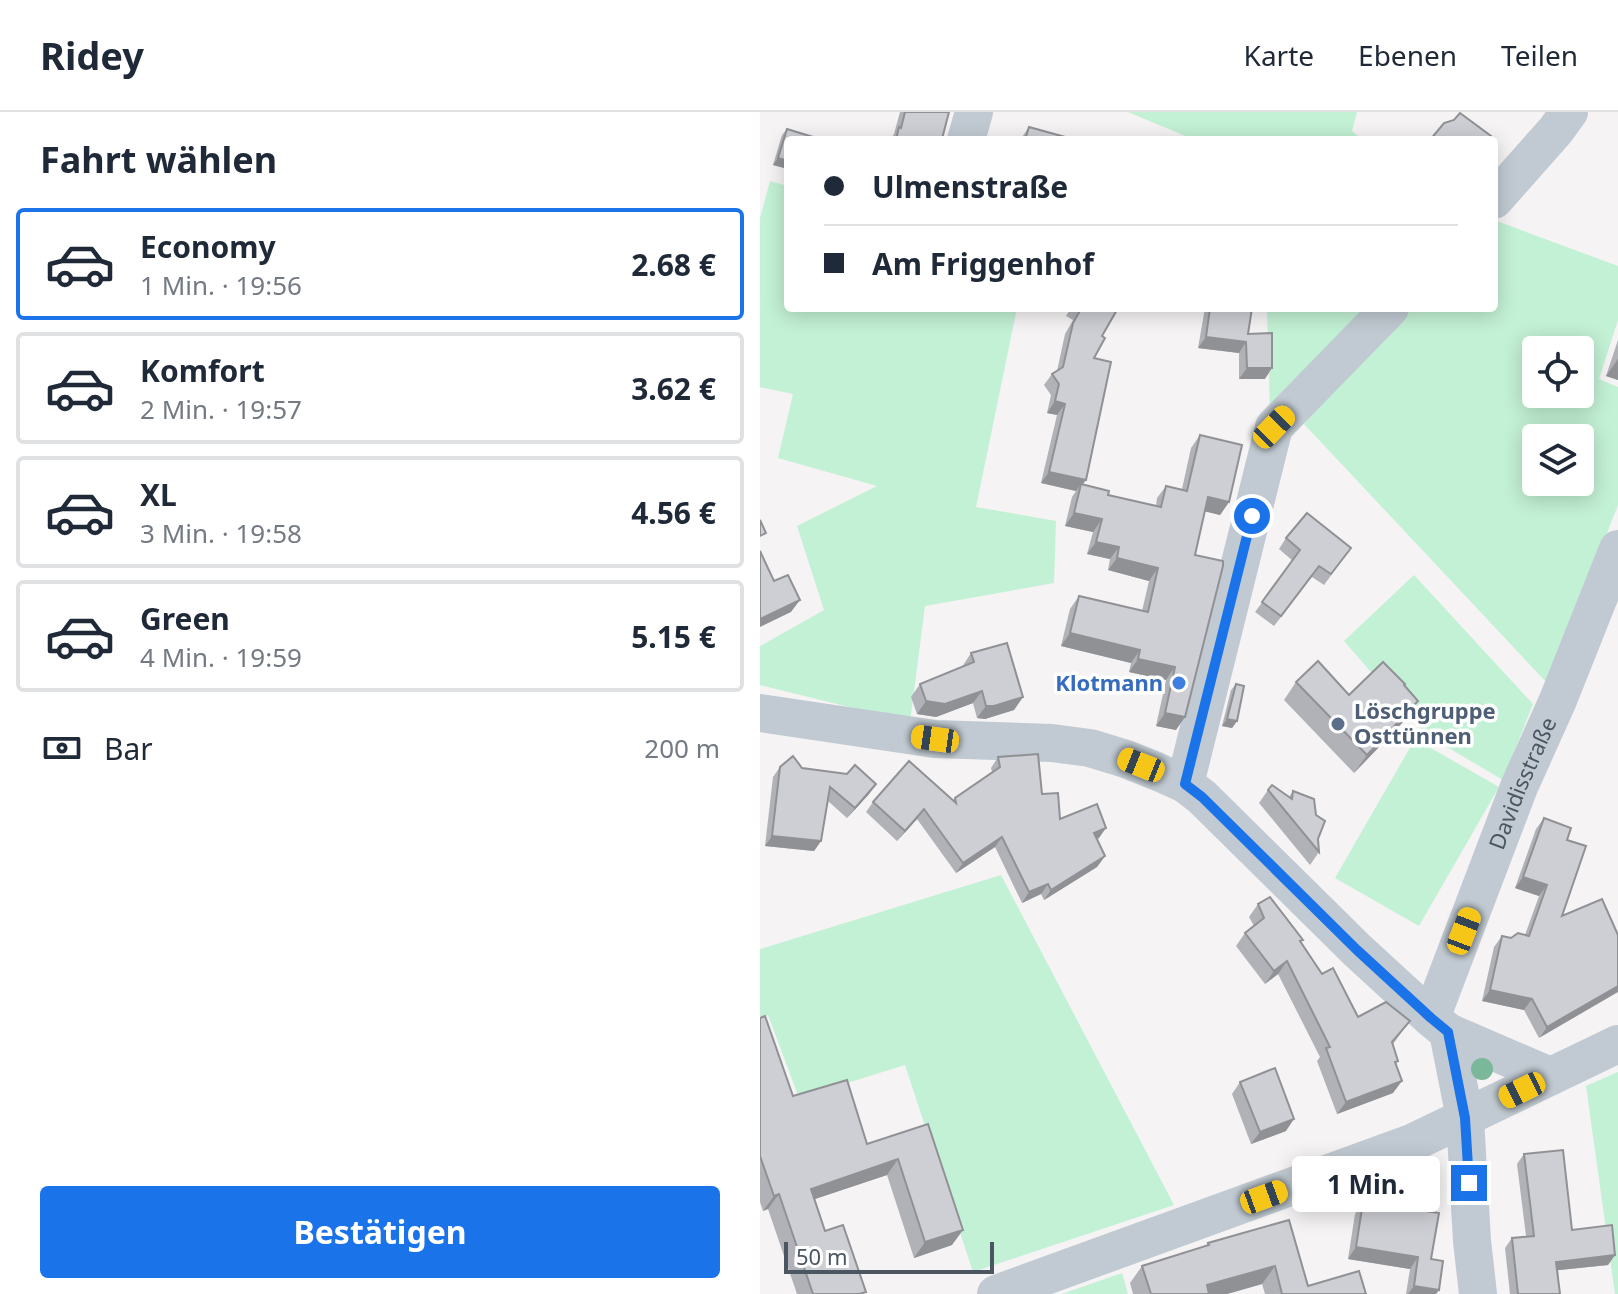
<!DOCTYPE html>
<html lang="de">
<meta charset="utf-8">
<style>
:root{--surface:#fff;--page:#f2f2f3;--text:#1f2937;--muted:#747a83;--line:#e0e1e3;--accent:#1a73e8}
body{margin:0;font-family:"Noto Sans",sans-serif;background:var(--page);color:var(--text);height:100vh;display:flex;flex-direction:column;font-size:30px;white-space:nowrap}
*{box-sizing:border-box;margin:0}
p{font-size:26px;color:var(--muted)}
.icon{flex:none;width:44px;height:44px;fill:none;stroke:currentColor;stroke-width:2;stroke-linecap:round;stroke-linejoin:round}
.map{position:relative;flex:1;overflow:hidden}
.drawer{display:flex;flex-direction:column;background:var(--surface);width:760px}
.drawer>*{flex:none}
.top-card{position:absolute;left:24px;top:24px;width:714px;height:176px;border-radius:8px;box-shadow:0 4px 20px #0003;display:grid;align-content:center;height:176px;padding:0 40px;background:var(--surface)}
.controls{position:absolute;left:762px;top:224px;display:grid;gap:16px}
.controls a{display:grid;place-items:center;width:72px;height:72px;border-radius:8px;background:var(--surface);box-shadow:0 4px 20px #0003;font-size:40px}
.scale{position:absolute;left:24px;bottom:20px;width:210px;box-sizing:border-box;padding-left:8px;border:4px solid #4a5661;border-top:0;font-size:22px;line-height:28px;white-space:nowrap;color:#4a5661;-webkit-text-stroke:6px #fff;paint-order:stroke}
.end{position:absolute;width:36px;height:36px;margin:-18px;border:10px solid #1a73e8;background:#fff;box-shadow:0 0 0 4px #fff}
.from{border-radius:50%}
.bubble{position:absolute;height:56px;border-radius:8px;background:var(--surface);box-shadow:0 4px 20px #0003;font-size:26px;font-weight:700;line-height:56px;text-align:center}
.car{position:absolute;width:24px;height:48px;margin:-24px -12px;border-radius:10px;box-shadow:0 0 6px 2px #0007;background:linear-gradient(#f5c518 24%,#345 0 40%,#f5c518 0 76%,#345 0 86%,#f5c518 0)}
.top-card b{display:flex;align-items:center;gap:28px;height:76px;font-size:30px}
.top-card b+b{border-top:2px solid var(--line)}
.top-card i{width:20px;height:20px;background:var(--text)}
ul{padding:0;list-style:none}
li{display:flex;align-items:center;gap:24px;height:112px;margin:0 16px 12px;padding:0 24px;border:4px solid var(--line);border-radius:8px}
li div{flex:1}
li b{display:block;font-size:30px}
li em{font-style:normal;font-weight:700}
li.on{border-color:var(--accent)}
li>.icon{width:72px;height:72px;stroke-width:1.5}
h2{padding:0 40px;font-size:36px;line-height:96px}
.pay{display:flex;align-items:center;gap:20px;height:88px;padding:0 40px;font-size:30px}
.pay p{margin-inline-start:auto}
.button{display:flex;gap:16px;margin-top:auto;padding:16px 40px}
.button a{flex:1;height:92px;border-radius:8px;background:var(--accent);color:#fff;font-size:32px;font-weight:700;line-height:92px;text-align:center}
header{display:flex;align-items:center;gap:48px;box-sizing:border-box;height:112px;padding:0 40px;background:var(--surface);border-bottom:2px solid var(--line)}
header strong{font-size:38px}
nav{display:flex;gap:44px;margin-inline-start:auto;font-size:28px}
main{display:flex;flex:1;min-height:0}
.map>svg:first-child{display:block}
.green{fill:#c3f1d5;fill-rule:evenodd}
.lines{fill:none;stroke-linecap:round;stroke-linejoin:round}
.minor{stroke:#c1cad2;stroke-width:38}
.tree{fill:#7bb799}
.wall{fill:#b0b2b7}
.shaded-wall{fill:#909195}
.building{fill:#cdcfd5;stroke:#909195;stroke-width:2}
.route{stroke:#1a73e8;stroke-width:10}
.shop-dot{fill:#3f7fe0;stroke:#fff;stroke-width:3}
.service-dot{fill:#5c6f8a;stroke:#fff;stroke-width:3}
.labels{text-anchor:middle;stroke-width:7;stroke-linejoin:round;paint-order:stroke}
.shop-label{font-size:22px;font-weight:bold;fill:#366cbe;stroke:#fff;text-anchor:end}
.service-label{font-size:22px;font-weight:bold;fill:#4e5e75;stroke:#fff;text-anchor:start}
.street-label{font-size:22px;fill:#4a5661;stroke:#fff}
</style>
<header>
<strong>Ridey</strong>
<nav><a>Karte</a><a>Ebenen</a><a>Teilen</a></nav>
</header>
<main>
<section class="drawer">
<h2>Fahrt wählen</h2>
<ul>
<li class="on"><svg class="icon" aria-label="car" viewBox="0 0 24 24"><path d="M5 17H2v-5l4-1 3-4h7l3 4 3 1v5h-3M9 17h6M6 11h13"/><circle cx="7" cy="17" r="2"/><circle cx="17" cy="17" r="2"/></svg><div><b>Economy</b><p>1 Min. · 19:56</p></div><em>2.68 €</em></li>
<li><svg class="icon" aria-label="car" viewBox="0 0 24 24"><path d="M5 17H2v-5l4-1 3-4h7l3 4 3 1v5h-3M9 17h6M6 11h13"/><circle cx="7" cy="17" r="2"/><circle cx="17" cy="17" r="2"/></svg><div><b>Komfort</b><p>2 Min. · 19:57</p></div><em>3.62 €</em></li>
<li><svg class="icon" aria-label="car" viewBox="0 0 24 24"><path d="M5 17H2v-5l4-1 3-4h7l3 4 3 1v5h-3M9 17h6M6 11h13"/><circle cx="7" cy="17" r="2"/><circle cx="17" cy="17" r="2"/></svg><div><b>XL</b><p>3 Min. · 19:58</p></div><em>4.56 €</em></li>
<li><svg class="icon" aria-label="car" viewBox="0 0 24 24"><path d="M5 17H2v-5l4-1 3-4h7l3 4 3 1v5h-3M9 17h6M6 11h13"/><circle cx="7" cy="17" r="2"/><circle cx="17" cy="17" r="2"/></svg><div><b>Green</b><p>4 Min. · 19:59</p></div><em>5.15 €</em></li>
</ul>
<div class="pay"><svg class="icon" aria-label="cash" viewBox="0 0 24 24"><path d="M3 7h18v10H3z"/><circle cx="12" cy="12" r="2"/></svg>Bar<p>200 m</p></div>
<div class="button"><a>Bestätigen</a></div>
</section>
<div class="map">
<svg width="858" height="1182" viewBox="0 0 858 1182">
<rect width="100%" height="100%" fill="#f5f3f3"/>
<!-- green -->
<g class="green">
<polygon points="368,0 597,0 592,19 603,28 435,28"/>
<polygon points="10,69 28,74 28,196 257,196 216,395 296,409 294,471 165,494 150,610 0,573 0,534 64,498 37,414 117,374 18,346 33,282 0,275 0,106"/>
<path d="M734,108L858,154V208L839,267L858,275V393L788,572L544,312L650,196H734ZM776,238H820V282H776ZM776,326H820V370H776Z"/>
<polygon points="507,196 610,196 510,301"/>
<polygon points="654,463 773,592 743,668 665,622 584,529"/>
<polygon points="655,627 739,675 659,814 575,766"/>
<polygon points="241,763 414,1093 213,1160 145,953 39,986 8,903 0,905 0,837"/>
<polygon points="858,960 858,1182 855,1182 826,974"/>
<polygon points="362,1161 368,1182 302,1182"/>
</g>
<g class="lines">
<!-- minor -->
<g class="minor">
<polyline points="206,28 214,0"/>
<polyline points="734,88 796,18 809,0"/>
<polyline points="0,601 175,627 292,631 330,636 366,647 396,659 425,672 442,685 597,838 671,906 688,920 790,964"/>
<polyline points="425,672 514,315 630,196"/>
<path id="s1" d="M671,906L759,675L798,588L858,437"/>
<polyline points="688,920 705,1006 712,1129 718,1182"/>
<polyline points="236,1182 654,1030 858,932"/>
</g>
</g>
<!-- trees -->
<circle class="tree" cx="722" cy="957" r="11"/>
<!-- wall -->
<g class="wall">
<polygon points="140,0 189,0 182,27 183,28 130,28 134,22"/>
<polygon points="269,15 309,28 260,28"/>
<polygon points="27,17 28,28 28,57 13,53 22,23"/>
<polygon points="311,196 358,196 342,224 334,246 323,373 348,383 396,394 397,386 406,374 422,377 431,336 440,323 469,390 460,403 445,399 435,443 416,618 396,614 406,568 369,560 371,551 301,534 310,497 319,484 382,499 389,469 348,458 350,447 327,442 333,420 305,414 312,385 316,379 281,371 297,303 287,301 291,283 284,273 292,262 297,259 305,222 313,208 306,204"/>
<polygon points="445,196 492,196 488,222 505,267 479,267 479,241 438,236"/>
<polygon points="858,228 858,268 846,264"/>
<polygon points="526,426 591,436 564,473 552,465 514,514 495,500 533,449 519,437"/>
<polygon points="211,541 263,585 254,598 225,607 217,606 213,591 176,605 157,602 151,585 160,572 202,555"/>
<polygon points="536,570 589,583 644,573 646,607 594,661 524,588"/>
<polygon points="476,572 477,609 472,616 462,614 471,578"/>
<polygon points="238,645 282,682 300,707 339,726 337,727 345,744 337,755 284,788 281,782 262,791 235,735 196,761 157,707 137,729 106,700 113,690 193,688 232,660 231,656"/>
<polygon points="20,655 42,656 116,672 109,682 87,706 68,689 61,729 54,739 5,734 13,665"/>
<polygon points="508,678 529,685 533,679 558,727 559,740 550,753 499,691"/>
<polygon points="784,706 807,728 802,804 857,823 779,926 764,898 722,889 734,835 742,824 751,826 765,823 779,784 755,776 776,717"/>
<polygon points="498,792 541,830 562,862 598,905 641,921 633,932 638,949 636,952 633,981 577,1002 557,949 560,945 518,862 505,872 476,834 485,821 494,814 489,805"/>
<polygon points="0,906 33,984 107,1032 168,1012 192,1133 154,1146 127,1063 55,1087 65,1119 104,1182 37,1182 8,1097 3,1099 0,1090"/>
<polygon points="480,970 526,1019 491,1032 472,982"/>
<polygon points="764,1042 812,1118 855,1143 848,1153 798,1158 800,1182 750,1182 745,1136 752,1126 766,1124 757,1052"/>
<polygon points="603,1090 671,1147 679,1178 676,1182 646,1182 650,1157 588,1147 595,1102"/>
<polygon points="529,1108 548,1174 606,1182 505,1182 502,1172 467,1182 373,1182 370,1171 382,1154 445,1134 448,1131"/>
</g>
<!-- shaded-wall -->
<g class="shaded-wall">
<polygon points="18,46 28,49 28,57 13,53"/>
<polygon points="446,225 486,230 479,241 438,236"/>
<polygon points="858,247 858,268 846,264"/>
<polygon points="487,256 512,256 505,267 479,267"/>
<polygon points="295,289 305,292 297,303 287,301"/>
<polygon points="289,360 326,368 319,377 321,372 316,379 281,371"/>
<polygon points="448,385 469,390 460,403 439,398"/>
<polygon points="314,401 342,407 333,420 305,414"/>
<polygon points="336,430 359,435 350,447 327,442"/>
<polygon points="357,446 398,456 389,469 348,458"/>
<polygon points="40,488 31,500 0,515 0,507"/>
<polygon points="310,521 380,538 371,551 301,534"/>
<polygon points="378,547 415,555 406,568 369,560"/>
<polygon points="222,579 213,591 176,605 157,602 166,589"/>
<polygon points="263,585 254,598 225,607 217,606 226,594"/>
<polygon points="658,589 646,607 594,661 607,643"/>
<polygon points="405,601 425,605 416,618 396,614"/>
<polygon points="467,607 477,609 472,616 462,614"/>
<polygon points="116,672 109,682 87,706 95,696"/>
<polygon points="164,697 157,707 137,729 145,719"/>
<polygon points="346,716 339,726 327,731 334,721"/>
<polygon points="12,724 61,729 54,739 5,734"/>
<polygon points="242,725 235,735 196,761 203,751"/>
<polygon points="345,744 337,755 284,788 291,778"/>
<polygon points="763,765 787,773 779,784 755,776"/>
<polygon points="288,772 281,782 262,791 269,780"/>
<polygon points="527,849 518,862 505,872 514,859"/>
<polygon points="858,874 858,880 779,926 787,915"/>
<polygon points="730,878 772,887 764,898 722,889"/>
<polygon points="642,969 633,981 577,1002 586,990"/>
<polygon points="534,1007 526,1019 491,1032 500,1020"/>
<polygon points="138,1047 127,1063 40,1092 51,1077"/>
<polygon points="19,1082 8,1097 3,1099 14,1084"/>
<polygon points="203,1118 192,1133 154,1146 165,1130"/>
<polygon points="596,1135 658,1145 650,1157 588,1147"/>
<polygon points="855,1143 848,1153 790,1159 796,1150"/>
<polygon points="515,1154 502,1172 467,1182 440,1182 447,1173"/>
<polygon points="654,1174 679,1178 676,1182 648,1182"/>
</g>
<!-- building -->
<g class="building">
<polygon points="145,0 189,0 182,27 183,28 136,28 139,15 141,16"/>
<polygon points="700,1 731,24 728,28 670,28 684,11 694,8"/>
<polygon points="269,15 309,26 309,28 265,28"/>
<polygon points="27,17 53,25 52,28 28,28 28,49 18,46"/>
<polygon points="320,196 358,196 342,224 345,226 334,246 351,250 326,368 289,360 305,292 295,289 299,272 292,262 303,255 313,211 321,197"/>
<polygon points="450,196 492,196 488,222 512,221 512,256 487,256 486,230 446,225"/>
<polygon points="440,323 482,333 469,390 448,385 435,443 463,449 463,454 425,605 405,601 415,555 378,547 380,538 310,521 319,484 388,500 398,456 357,446 359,435 336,430 342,407 314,401 321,372 349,379 348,383 401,395 406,374 427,379"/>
<polygon points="547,401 591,436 571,462 559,454 521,504 502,490 540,438 526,426"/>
<polygon points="0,408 6,421 0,424"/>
<polygon points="0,439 14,469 28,463 40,488 0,507"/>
<polygon points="247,531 263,585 234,594 226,594 222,579 185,592 166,589 160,572 214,550 211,541"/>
<polygon points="558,549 589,583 623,550 645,572 644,573 658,589 607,643 536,570"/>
<polygon points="476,572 484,574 477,609 467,607"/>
<polygon points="278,642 282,682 298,681 300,707 337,692 346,716 334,721 345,744 291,778 288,772 269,780 242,725 203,751 164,697 145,719 113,690 149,649 196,691 195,686 240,655 238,645"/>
<polygon points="33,644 42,656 87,662 95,653 116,672 95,696 70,675 61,729 12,724 20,655"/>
<polygon points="512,673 532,687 533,679 554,687 556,703 565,709 558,727 559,740 508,678"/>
<polygon points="784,706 811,716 807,728 826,734 802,804 842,787 858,823 858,874 787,915 772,887 730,878 742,824 751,826 758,821 769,824 787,773 763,765"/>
<polygon points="510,785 543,828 540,829 562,862 573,856 598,905 626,890 650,909 632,930 638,949 635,950 642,969 586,990 566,936 570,935 527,849 514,859 485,821 504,806 498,792"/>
<polygon points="5,904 33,984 87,968 107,1032 168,1012 203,1118 165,1130 138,1047 51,1077 65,1119 83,1113 106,1180 99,1182 53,1182 19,1082 14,1084 0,1044 0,906"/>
<polygon points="515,956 534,1007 500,1020 480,970"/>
<polygon points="803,1038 812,1118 852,1113 855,1143 796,1150 800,1182 758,1182 752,1126 774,1124 764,1042"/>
<polygon points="603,1090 679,1101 671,1147 683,1149 679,1178 654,1174 658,1145 596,1135"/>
<polygon points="529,1108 548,1174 599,1159 606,1182 522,1182 515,1154 447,1173 449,1182 391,1182 382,1154 449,1133 448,1131"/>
</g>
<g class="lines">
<!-- route -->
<polyline class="route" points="492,404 425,672 442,685 597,838 671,906 688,920 705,1006 709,1071"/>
</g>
<!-- markers -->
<circle class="shop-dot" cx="419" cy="571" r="8"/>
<circle class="service-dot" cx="578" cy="612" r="8"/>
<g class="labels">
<!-- shop labels -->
<g class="shop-label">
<text x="403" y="579">Klotmann</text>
</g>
<!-- service labels -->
<g class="service-label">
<text x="594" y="607">Löschgruppe<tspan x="594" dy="25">Osttünnen</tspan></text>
</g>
<!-- street labels -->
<g class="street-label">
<text dy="8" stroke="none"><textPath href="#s1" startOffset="252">Davidisstraße</textPath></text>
</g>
</g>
</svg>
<div class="controls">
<a><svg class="icon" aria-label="locate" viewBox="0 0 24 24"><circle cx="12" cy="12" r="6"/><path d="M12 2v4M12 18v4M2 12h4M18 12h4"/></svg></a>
<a><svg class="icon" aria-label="layers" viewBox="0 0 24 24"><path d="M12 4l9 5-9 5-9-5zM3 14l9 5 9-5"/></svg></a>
</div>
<div class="scale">50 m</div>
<i class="end from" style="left:492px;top:404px"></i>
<i class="end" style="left:709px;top:1071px"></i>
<div class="bubble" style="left:532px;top:1044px;width:148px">1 Min.</div>
<i class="car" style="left:514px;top:315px;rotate:44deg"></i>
<i class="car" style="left:175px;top:627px;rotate:278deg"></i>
<i class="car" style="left:381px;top:653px;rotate:292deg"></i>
<i class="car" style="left:704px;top:819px;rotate:21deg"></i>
<i class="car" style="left:762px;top:978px;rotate:244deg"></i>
<i class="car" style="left:504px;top:1085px;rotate:70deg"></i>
<div class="top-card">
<b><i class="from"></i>Ulmenstraße</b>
<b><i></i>Am Friggenhof</b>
</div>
</div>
</main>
